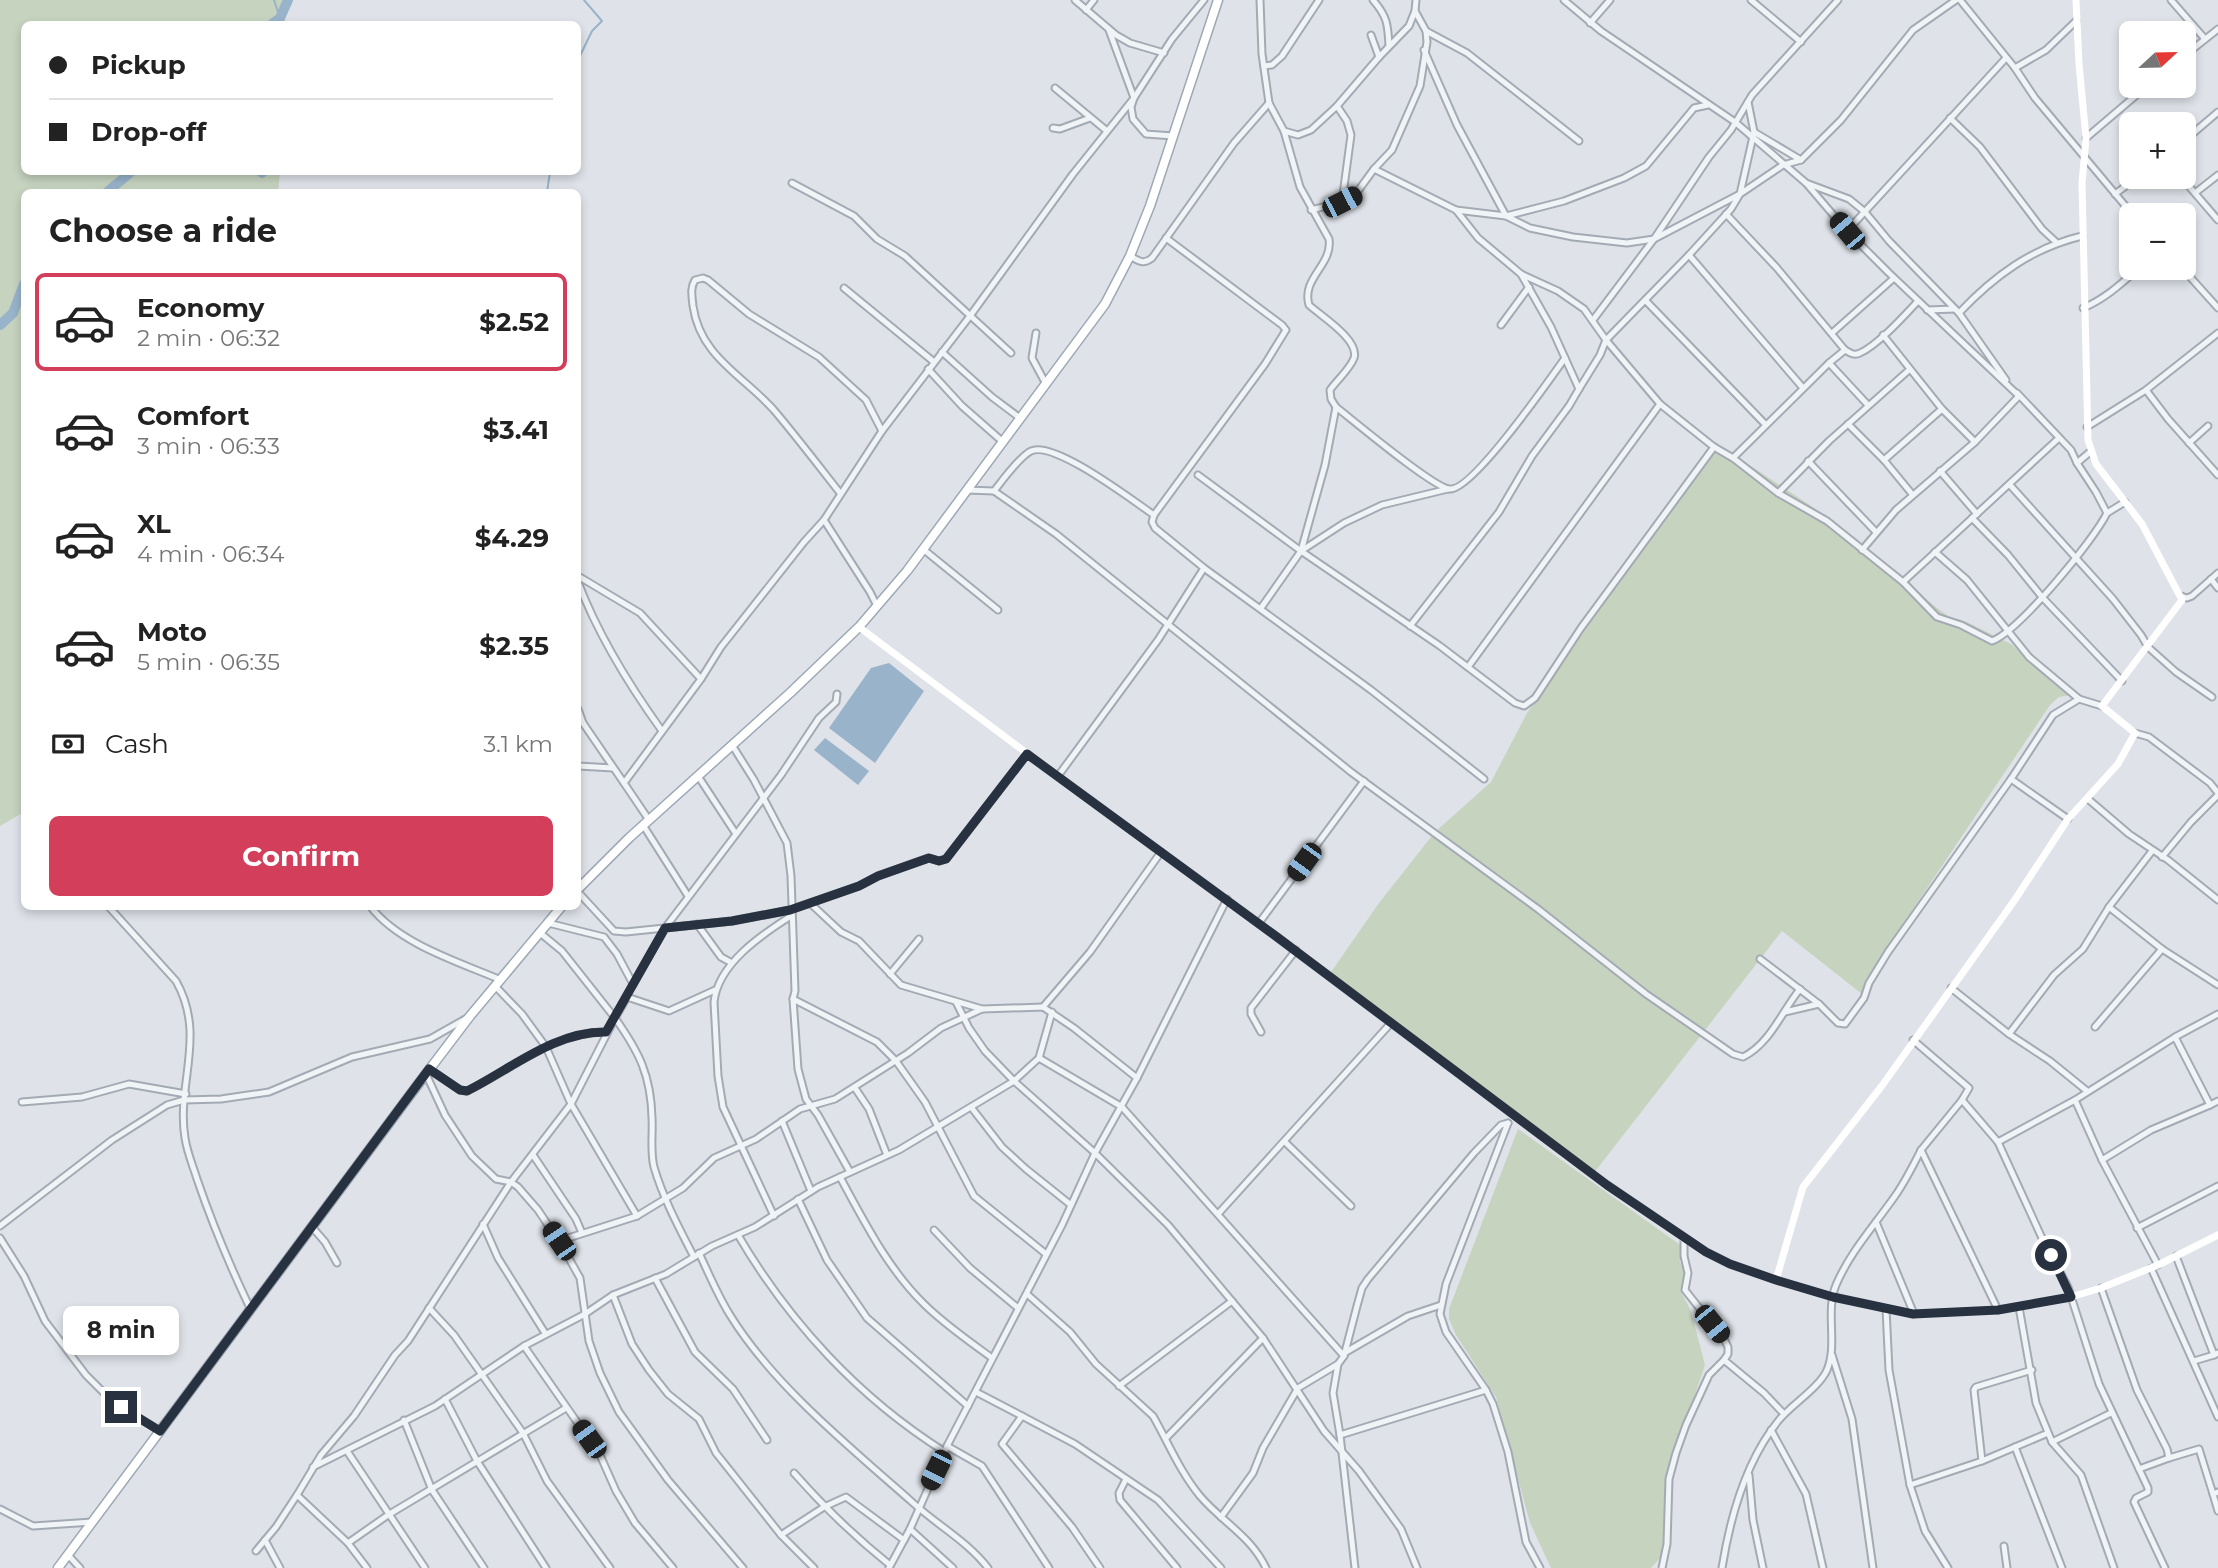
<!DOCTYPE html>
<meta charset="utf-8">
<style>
:root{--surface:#fff;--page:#f6f6f6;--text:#222;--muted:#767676;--line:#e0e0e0;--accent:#d33e5b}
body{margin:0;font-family:Montserrat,sans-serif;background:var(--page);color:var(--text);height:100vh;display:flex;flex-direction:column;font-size:26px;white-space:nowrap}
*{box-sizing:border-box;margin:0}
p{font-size:23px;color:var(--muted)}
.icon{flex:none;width:38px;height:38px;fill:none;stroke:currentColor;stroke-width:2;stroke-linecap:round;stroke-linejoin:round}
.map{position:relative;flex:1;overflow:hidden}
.panel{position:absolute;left:21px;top:189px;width:560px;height:721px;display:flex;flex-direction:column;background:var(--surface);border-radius:10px;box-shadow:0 4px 10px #0003}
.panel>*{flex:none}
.banner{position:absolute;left:21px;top:21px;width:560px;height:154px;border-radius:10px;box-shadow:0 4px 10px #0003;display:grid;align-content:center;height:154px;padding:0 28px;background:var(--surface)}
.needle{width:46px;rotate:68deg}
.tools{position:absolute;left:2119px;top:21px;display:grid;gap:14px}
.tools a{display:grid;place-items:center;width:77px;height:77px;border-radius:10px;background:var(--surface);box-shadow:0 4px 10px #0003;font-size:35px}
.end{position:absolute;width:32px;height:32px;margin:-16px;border:9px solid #273140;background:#fff;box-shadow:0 0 0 4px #fff}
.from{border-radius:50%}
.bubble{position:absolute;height:49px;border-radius:10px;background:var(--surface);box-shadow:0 4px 10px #0003;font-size:23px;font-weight:700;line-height:49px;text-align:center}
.car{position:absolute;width:21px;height:42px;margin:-21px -10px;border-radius:9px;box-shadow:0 0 5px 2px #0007;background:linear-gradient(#222 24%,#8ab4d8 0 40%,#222 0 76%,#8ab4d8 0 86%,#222 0)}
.banner b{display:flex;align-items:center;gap:24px;height:66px;font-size:26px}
.banner b+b{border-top:2px solid var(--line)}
.banner i{width:18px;height:18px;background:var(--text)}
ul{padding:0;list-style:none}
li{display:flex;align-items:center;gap:21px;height:98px;margin:0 14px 10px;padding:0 14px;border:4px solid transparent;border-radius:10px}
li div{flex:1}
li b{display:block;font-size:26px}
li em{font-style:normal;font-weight:700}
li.on{border-color:var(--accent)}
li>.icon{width:63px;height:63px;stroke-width:1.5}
h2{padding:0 28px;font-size:32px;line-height:84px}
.pay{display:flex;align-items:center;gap:18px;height:77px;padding:0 28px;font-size:26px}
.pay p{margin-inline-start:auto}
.cta{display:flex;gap:14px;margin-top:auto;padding:14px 28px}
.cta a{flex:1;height:80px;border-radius:10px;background:var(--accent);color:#fff;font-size:28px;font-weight:700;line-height:80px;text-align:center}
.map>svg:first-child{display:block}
.green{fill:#c5d3bf}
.water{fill:#98b3ca}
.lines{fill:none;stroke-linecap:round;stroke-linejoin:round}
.stream{stroke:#98b3ca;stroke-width:2}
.river{stroke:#98b3ca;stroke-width:10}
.minor-casing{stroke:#a4aab3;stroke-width:9}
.primary-casing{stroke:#9da8b5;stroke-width:11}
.minor{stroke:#f1f4f7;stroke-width:5}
.secondary{stroke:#fff;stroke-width:7}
.primary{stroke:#fff;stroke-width:8}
.route{stroke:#273140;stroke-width:9}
</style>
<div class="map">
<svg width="2218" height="1568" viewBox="0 0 2218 1568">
<rect width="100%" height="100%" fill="#dfe3e9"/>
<!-- green -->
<g class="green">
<polygon points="0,0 285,0 285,24 24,24 24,172 280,172 278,192 24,192 24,812 0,826"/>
<polygon points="1716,443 1831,519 1937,608 1948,616 1967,622 2011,644 2070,695 2059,697 2050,705 1866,979 1862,994 1782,931 1593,1174 1329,975 1379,903 1435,832 1491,782 1527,713"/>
<polygon points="1518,1129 1683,1247 1680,1262 1685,1272 1681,1292 1691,1311 1705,1365 1668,1475 1667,1524 1660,1558 1651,1568 1551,1568 1530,1523 1496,1397 1456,1335 1449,1319 1449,1309"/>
</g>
<!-- water -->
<g class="water">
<polygon points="889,663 924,691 875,763 829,728 871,668"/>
<polygon points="825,738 869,771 858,785 814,750"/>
</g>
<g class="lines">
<!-- stream -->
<g class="stream">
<polyline points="274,0 280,18"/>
<polyline points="578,60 592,31 602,21 584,0"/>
<polyline points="547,192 550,172"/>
</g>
<!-- river -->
<g class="river">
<polyline points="272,24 280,18 288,0"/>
<polyline points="261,172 262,173"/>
<polyline points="107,192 131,172"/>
<polyline points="0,325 13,313 24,284"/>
</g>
<defs>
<g id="minor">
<polyline points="1075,0 1116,35 1130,43 1164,53"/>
<path d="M1260,0L1262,54L1269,103L1284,131L1300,187L1329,239C1333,265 1301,278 1309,305C1321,316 1360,340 1354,358C1350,369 1337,380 1330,390L1331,399L1336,407C1354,421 1431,486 1449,489C1471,493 1550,379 1565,358"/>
<path d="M1373,0C1387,16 1388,24 1389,46"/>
<polyline points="1564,0 1601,31 1735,122 1806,183 1847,231 1889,273 2019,396 1975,442 1896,510 1862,550"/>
<polyline points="1751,0 1801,42"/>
<polyline points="1960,0 2015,68 2035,98 2133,215"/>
<polyline points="2171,0 2205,39"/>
<polyline points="1086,10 1094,0"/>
<polyline points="1590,23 1610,0"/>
<polyline points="1109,30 1134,98 1131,107 1133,119 1146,134 1173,136"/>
<polyline points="1426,31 1467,53 1579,141"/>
<polyline points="1371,35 1379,57"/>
<polyline points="1424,50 1457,125 1506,216 1530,228 1573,237 1627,243 1654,239 1740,194 1754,132 1748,102"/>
<polyline points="2184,56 2218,29"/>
<polyline points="1264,66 1272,65 1282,56 1319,0"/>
<polyline points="2015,68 2046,50 2076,21"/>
<polyline points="1055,88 1107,131"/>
<polyline points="1337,106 1347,121 1351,135 1342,202"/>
<polyline points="1950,118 1980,147 2042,229 2056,242"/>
<polyline points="1053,128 1060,129 1090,118"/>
<polyline points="1284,131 1298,135 1311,130 1337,106 1379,57 1409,26 1415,11 1416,0"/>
<polyline points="1754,132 1801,160"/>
<polyline points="2086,138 2147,86"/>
<polyline points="2184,141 2218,112"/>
<polyline points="1374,169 1456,210 1506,216 1564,201 1624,178 1646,166 1694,108 1708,105"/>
<polyline points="2181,177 2218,220"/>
<polyline points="792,183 854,216 877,239 905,256 1011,353"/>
<polyline points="1806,183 1849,199 1865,212 1889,241 1959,313 2006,380"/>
<polyline points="2195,193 2218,175"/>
<polyline points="2115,194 2138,177"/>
<polyline points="1311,210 1342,202 1355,195 1374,169 1392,150 1420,86 1427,42 1426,31 1415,11"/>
<path d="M1726,214L1777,268L1845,350C1850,353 1854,356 1860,353C1878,345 1904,316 1918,301"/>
<polyline points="1847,231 2006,58"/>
<polyline points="1166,238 1282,325 1286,330 1265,364 1154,515 1152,522 1155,528 1204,568 1371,690 1484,779"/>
<polyline points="1689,255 1803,388"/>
<path d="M1130,256C1139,261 1143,265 1152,258L1234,143L1269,103"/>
<polyline points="2182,268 2218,308"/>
<path d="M1521,274L1558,291L1584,309L1606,340L1660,404L1714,447L1733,458L1778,493L1827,521L1903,582L1937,617L1961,625L1992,641C2019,631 2094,540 2107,513L2096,492L2077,463"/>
<polyline points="844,288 934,362"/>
<polyline points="1646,301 1765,424"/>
<path d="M2083,308C2105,299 2122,283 2139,268"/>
<polyline points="1927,310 1955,309"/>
<path d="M1959,313C1994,276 2032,248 2082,236"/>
<polyline points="1593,320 1654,239 1709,157 1731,130 1752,95 1838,0"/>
<polyline points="1501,325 1529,287"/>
<polyline points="1036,333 1032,358 1046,384"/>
<polyline points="1832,333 1894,278"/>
<polyline points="1883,335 1942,409 1975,442"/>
<polyline points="942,352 992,397 1020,418"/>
<polyline points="1829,363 1845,350"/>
<polyline points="928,369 962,406 1003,442"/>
<polyline points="1579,389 1600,355 1606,340 1689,255 1731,209 1740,194 1783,165 1801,160 1841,120 1913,30 1956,0"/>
<polyline points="2146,390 2168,419 2218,475"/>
<polyline points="2017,393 2071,450 2077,463 2090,452"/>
<polyline points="1848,424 1884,460 1912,494"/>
<polyline points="2087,427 2146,390 2218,333"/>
<polyline points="2189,443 2208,426"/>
<polyline points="1733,458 1829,363 1867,404"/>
<polyline points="1884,460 1942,409"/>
<polyline points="1808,461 1876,532"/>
<polyline points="1940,471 1977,514"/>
<polyline points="1198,475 1301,551 1440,646 1515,703 1524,706 1535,698 1581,628 1714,447"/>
<polyline points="2010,485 2113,599 2141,635 2148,647 2176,672 2212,697"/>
<path d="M966,490L994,491L1056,534L1351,772L1538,909L1646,994L1733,1054L1743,1057C1770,1044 1782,1011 1800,989"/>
<path d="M994,491C1002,481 1020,456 1031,451C1054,440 1133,501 1154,515"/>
<path d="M840,493C818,465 796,436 773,409C742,375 700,356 693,306C692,296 690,288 695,280L703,278L708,280L749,314L819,357L866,400L882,431"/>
<polyline points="1778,493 1829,441 1909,370"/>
<polyline points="2107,513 2125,502"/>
<polyline points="1972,518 2008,555 2042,597 2122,681"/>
<polyline points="824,520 870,592 877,606"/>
<polyline points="923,549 998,610"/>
<polyline points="1301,551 1344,523 1382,505 1448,489"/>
<polyline points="1935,552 1967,580 2029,657 2079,699 2102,706"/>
<polyline points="578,576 640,613 701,679"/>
<polyline points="2211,579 2218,588"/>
<path d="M578,582C598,635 629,685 662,731"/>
<polyline points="1903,582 2059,438"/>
<polyline points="2181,596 2187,598 2192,596 2218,573"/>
<polyline points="1261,608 1301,551 1325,465 1336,407"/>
<polyline points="1410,626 1499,512 1532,456 1569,406 1579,389 1551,327 1521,274 1478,238 1456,210"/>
<polyline points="1468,667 1660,404"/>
<polyline points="578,709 583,723"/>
<polyline points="578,719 583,723 624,783"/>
<polyline points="2135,733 2149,737 2210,783 2218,793"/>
<polyline points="732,745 754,780 787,843 791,876 795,991 793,999 798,1069 806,1099 818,1115 850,1172"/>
<polyline points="578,766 613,768"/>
<polyline points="698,776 736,834"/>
<polyline points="1058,776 1158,640 1204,568"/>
<polyline points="2011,779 2068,819"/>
<polyline points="2088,799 2129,834 2168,860 2218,900"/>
<polyline points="649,820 624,783 701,679 721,647 804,542 824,520 882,431 970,316 1073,174 1134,98 1172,39 1204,0"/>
<polyline points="643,825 688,896"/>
<polyline points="2152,851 2109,907 2162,949 2218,985"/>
<polyline points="2162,857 2191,822 2218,795"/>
<polyline points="578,892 614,931 626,932 732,921 790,910 859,886 878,876 928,858 939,861 946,859 1027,754"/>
<polyline points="811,904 841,932 859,941 901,985 982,1009 1043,1007 1074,1028 1137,1078"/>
<path d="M108,906L176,981C207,1036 176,1084 185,1138C187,1152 193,1166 197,1179C212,1223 230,1266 250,1308"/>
<path d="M370,906C399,944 459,962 501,980"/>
<polyline points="548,923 604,937 617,954 633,984 665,928 781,775 819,718 836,702 837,694"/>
<polyline points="1259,923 1364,781"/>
<polyline points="697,924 721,957 732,963"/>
<polyline points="1760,959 1819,1004 1838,1023 1845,1024 1864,998 1869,983 1888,952 2011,779 2053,715 2079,699"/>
<polyline points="890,974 919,939"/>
<polyline points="495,986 522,1014 546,1047 571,1104 637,1216"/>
<polyline points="1951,988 2009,1034 2050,1061 2087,1091"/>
<polyline points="793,999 877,1042 896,1061 925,1102 974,1196 1046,1254"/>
<polyline points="956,1002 969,1028 985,1051 1014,1081 1095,1153 1168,1225 1263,1338 1324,1431 1359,1471 1401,1529 1417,1568"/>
<polyline points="1043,1007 1090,952 1161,852"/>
<polyline points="1785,1012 1819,1004"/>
<polyline points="2095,1027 2162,949"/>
<polyline points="1261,1032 1251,1014 1251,1008 1296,950"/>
<polyline points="2009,1034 2054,975 2083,949 2109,907"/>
<polyline points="2175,1037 2210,1105 2218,1101"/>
<polyline points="1913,1040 1969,1088 1962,1100 1998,1142 2042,1238 2068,1287 2099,1384 2148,1488 2148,1492 2136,1498 2134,1502 2165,1568"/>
<polyline points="1039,1058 1122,1107 1344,1356"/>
<path d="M429,1069L460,1090L467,1091C511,1070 555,1031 606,1032"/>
<polyline points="426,1074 445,1115 472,1156 496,1179 511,1182 518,1187 538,1210 562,1246 580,1278 589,1341 600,1373 619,1412 668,1480 743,1568"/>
<polyline points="855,1088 869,1109 887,1155"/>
<polyline points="1962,1100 1921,1150 1998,1310"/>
<polyline points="2075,1100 2102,1160 2158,1265"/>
<polyline points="22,1102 82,1097 129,1084 186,1094"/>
<polyline points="971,1107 1002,1147 1026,1169 1071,1205"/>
<polyline points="782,1121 811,1191"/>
<polyline points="1508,1123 1446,1284 1440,1314 1446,1332 1486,1390 1493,1404 1508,1452 1526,1542 1540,1568"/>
<polyline points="1285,1142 1351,1206"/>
<polyline points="1998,1142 2075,1100 2175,1037 2218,1014"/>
<polyline points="533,1155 576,1219 582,1233"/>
<polyline points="2102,1160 2151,1130 2210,1105"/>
<path d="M840,1177C864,1221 888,1269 924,1304C944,1324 969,1341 992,1358"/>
<polyline points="798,1199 827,1260 867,1318 968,1406"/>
<polyline points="1218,1214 1391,1023"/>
<path d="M774,1216L723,1107L718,1076L714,1002C718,964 761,935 791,916"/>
<polyline points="1876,1222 1914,1314"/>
<polyline points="483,1224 498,1258 545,1333"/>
<polyline points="0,1226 112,1140 167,1105 184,1100 221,1099 269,1092 352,1057 430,1039 467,1018"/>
<polyline points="312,1227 325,1242 337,1263"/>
<polyline points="2137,1228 2218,1186"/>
<polyline points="934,1230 970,1268 1018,1308"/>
<path d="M738,1235C789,1322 859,1398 945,1452"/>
<polyline points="0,1238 24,1276 45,1321 86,1375 113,1402 160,1431"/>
<polyline points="559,1241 637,1216 683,1188 714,1158 756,1139 800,1109 835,1099 908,1053 941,1028 982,1009"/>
<path d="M699,1253C709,1274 718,1296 730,1315C773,1385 851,1448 912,1502C937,1525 967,1541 988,1568"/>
<polyline points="2176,1256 2214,1355 2218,1353"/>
<path d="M694,1257C679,1228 663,1198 654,1167C650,1151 653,1134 652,1118C651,1075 639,1052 615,1018L627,997L669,1011L715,990"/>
<polyline points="2151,1268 2218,1417"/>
<polyline points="655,1278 695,1352 733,1389 767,1440"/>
<polyline points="2101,1288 2137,1390 2167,1449 2169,1458 2199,1449 2213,1494"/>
<path d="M1027,1294L1070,1332L1096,1364L1153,1416C1168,1442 1180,1472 1200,1496C1222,1522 1251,1536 1266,1568"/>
<polyline points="613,1295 632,1344 649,1370 668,1394 699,1419 716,1453 781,1535 814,1568"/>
<polyline points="2019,1307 2036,1403 2052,1442 2111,1413"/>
<polyline points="429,1308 454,1335 523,1433 547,1481 610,1568"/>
<polyline points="1886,1309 1889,1370 1910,1485 1925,1531 1948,1568"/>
<polyline points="524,1346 600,1455 616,1491 635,1523 673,1568"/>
<polyline points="1346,1352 1408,1316 1441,1305"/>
<polyline points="1832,1355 1852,1419 1873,1568"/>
<polyline points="1724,1360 1764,1393 1784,1414"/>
<polyline points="2194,1361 2214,1355"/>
<polyline points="1119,1386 1232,1301"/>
<polyline points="976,1392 1022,1416 1002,1444 1072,1527 1100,1568"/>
<polyline points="445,1399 477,1461 546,1568"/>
<polyline points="1022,1416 1075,1444 1158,1500 1221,1568"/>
<polyline points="404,1420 432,1490 484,1568"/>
<polyline points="1771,1430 1806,1494 1823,1568"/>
<polyline points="1340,1435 1486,1390"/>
<polyline points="1166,1438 1263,1338"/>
<polyline points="2052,1442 2081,1475 2114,1568"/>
<polyline points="947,1446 982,1466 1049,1568"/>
<polyline points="2015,1447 2062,1568"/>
<polyline points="347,1451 425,1568"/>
<polyline points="1982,1461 1974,1390 1976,1387 2032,1370"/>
<polyline points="313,1467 435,1406 524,1346 585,1314 613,1295 666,1274 712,1246 755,1227 818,1187 899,1150 1014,1081 1039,1058 1052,1012"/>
<polyline points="2139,1469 2169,1458"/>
<path d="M794,1473C824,1507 855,1537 890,1565"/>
<polyline points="1749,1475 1753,1520 1763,1568"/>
<polyline points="1126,1479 1119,1493 1120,1500 1177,1568"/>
<polyline points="1910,1485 1982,1461 2048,1433"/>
<polyline points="2218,1492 2213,1494 2218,1511"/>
<polyline points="297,1495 348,1543"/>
<polyline points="0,1509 33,1526 92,1522"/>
<polyline points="1221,1517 1253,1473 1263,1448 1298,1388 1338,1364"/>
<polyline points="910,1529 953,1568"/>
<polyline points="781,1535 824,1507 846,1497 904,1540"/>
<polyline points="265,1540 280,1568"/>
<polyline points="2004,1546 2007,1568"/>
<polyline points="256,1551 276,1527 297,1495 321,1455 354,1416 395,1355 408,1341 511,1182 571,1104 615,1018 562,951 539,932"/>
<polyline points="68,1555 80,1568"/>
<polyline points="367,1568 348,1543 388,1515 566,1408"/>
<polyline points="889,1568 910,1529 947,1446 1062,1225 1095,1153 1137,1078 1227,899"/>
<polyline points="1355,1568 1340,1435 1333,1393 1338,1364 1344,1356 1357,1306 1362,1288 1368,1279 1474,1153 1501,1125 1508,1123"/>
<polyline points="1662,1568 1667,1544 1669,1479 1676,1453 1686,1425 1709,1375 1724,1360 1728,1354 1728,1347 1724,1339 1685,1290 1688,1273 1684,1256 1684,1239"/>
<path d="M1722,1568C1730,1518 1746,1460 1779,1420C1792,1404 1819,1388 1827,1370C1838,1344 1825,1312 1836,1285C1850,1252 1874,1226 1895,1196C1905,1182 1913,1166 1921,1150"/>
</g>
<g id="primary">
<polyline points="578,889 629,838 790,693 859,627 907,571 1105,304 1130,256 1150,206 1218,0"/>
<polyline points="58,1568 410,1095 470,1016 562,906"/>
</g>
</defs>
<!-- minor casing -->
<use href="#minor" class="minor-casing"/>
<!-- primary casing -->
<use href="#primary" class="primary-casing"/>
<!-- minor -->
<use href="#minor" class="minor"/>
<!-- secondary -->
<g class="secondary">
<polyline points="859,627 1113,818 1296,950 1586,1170 1684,1239 1730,1264 1833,1297 1914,1314 1998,1310 2071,1297 2101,1288 2158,1265 2218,1235"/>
<polyline points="1776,1280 1803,1187 1881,1087 2014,901 2068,819 2118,764 2135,733 2102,706 2182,600 2142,524 2096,464 2088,440 2082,183 2086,138 2079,64 2076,0"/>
</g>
<!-- primary -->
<use href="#primary" class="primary"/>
</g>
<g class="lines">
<!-- route -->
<path class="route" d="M121,1407L160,1431L429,1069L460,1090L467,1091C511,1069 555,1031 606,1032L665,928L732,921L790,910L859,886L878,876L929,858L939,861L946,859L1027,754L1277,937L1607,1185L1706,1252L1730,1264L1776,1280L1833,1297L1913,1314L1998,1310L2071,1297L2051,1255"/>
</g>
</svg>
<div class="tools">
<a><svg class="needle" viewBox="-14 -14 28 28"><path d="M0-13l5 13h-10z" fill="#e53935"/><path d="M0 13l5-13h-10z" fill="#767676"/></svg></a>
<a>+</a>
<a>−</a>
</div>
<i class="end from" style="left:2051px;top:1255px"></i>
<i class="end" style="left:121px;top:1407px"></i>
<div class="bubble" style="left:63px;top:1306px;width:116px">8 min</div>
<i class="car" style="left:1342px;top:202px;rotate:63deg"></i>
<i class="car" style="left:1847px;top:231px;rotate:320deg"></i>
<i class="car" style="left:1304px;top:862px;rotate:216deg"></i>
<i class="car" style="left:559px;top:1241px;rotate:326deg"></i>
<i class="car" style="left:1712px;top:1324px;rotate:141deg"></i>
<i class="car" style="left:589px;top:1439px;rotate:324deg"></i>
<i class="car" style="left:936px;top:1470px;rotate:206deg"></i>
<div class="banner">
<b><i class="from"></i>Pickup</b>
<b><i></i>Drop-off</b>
</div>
<section class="panel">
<h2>Choose a ride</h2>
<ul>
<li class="on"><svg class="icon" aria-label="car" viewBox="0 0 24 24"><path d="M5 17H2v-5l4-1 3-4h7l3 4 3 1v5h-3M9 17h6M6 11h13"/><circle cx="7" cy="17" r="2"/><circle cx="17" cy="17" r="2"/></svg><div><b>Economy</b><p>2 min · 06:32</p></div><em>$2.52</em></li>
<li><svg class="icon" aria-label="car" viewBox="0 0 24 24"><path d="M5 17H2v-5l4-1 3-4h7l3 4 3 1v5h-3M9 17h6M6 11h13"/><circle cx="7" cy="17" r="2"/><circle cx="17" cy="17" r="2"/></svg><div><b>Comfort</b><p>3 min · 06:33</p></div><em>$3.41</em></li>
<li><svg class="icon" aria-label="car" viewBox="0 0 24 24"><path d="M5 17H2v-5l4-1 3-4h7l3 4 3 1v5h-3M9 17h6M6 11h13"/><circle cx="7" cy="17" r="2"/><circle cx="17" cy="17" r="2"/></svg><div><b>XL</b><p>4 min · 06:34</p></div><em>$4.29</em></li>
<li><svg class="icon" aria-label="car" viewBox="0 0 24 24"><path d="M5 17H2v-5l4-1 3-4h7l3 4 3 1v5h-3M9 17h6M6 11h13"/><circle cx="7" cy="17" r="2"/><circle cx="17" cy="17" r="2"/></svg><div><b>Moto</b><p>5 min · 06:35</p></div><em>$2.35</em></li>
</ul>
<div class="pay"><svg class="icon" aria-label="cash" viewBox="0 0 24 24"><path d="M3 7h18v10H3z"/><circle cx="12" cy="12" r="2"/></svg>Cash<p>3.1 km</p></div>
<div class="cta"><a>Confirm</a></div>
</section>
</div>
